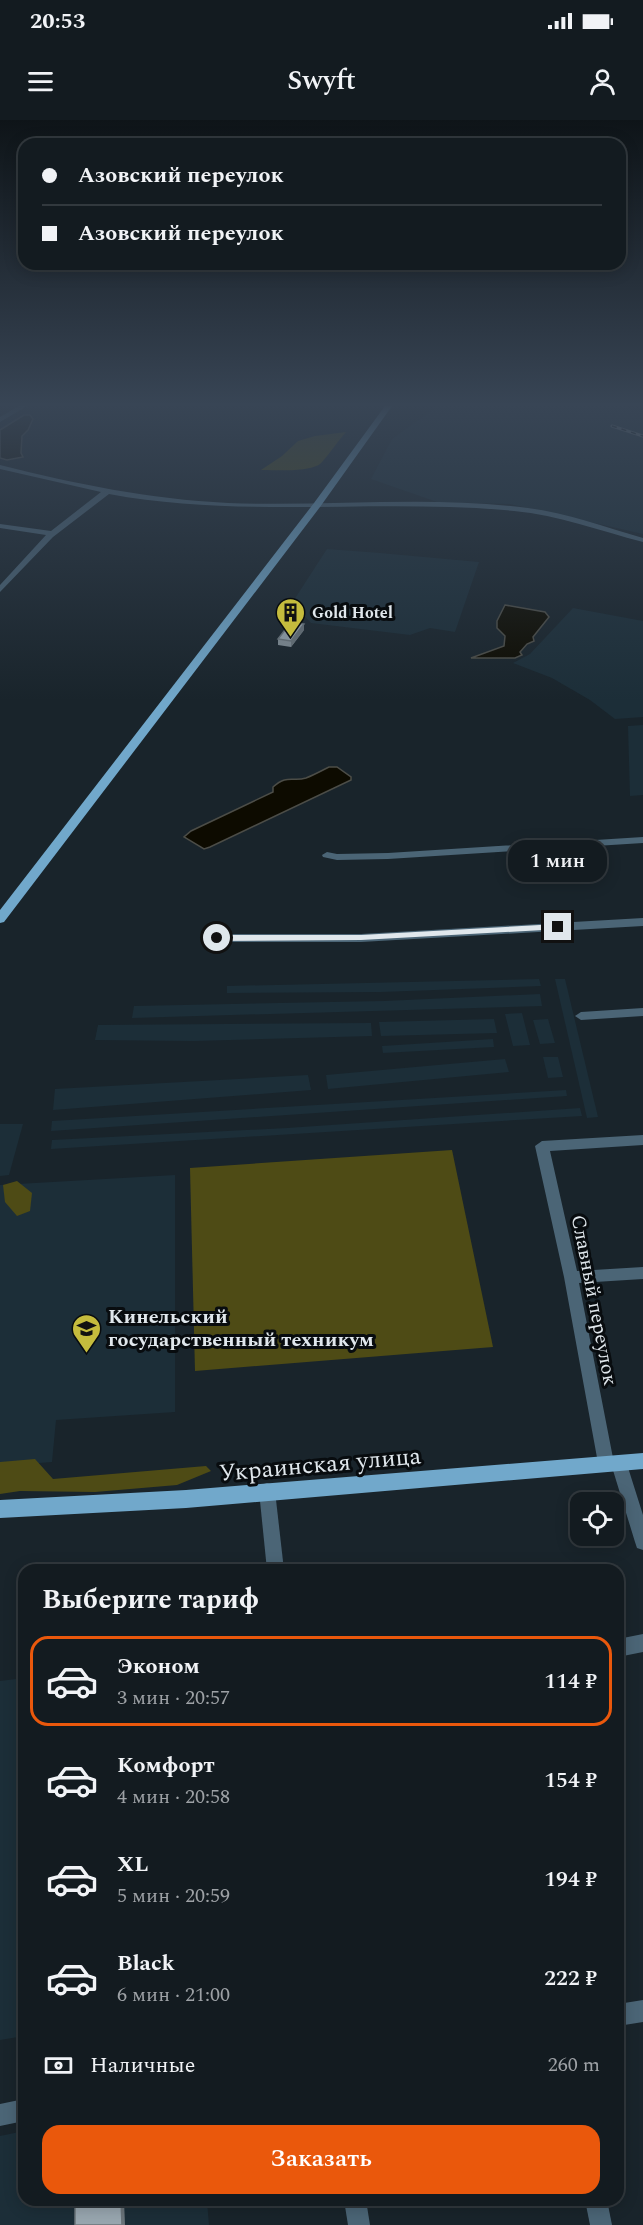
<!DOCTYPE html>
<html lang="ru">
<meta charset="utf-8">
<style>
:root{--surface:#131b20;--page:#20282d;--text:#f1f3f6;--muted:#9da1a5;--line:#32393e;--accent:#ea580c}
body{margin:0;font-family:Spectral,serif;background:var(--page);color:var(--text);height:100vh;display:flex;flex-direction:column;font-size:22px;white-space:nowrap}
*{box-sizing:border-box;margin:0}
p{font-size:20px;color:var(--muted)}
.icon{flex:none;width:33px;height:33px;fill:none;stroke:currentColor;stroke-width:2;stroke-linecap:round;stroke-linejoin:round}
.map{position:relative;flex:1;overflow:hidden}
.side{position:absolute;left:18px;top:1444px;width:606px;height:642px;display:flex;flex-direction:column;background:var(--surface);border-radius:18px;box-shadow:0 3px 15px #0003,0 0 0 2px var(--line)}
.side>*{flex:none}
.hud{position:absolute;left:18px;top:18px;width:608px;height:132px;border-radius:18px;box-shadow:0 3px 15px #0003,0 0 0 2px var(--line);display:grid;align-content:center;height:132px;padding:0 24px;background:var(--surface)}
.tools{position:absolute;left:570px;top:1372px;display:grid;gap:12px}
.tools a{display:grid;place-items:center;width:54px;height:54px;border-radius:12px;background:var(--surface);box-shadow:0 3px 15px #0003,0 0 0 2px var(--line);font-size:30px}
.end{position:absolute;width:27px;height:27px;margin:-14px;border:8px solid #e0e7ec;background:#111;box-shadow:0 0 0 3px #111}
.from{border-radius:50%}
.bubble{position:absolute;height:42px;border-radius:18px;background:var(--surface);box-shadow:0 3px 15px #0003,0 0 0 2px var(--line);font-size:20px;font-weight:600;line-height:42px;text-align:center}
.hud b{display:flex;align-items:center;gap:21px;height:57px;font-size:22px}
.hud b+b{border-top:2px solid var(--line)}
.hud i{width:15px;height:15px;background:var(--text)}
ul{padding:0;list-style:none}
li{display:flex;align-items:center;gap:18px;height:90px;margin:0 12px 9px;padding:0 12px;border:3px solid transparent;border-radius:18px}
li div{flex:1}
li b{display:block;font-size:22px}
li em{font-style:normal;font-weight:600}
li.selected{border-color:var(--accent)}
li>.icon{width:54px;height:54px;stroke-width:1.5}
h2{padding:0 24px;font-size:27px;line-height:72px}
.pay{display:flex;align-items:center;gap:15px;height:66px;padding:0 24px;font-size:22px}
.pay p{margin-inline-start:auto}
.action{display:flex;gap:12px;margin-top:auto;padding:12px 24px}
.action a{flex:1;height:69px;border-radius:18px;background:var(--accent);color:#fff;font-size:24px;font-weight:600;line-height:69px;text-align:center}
.status{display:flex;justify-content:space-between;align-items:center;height:42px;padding:0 30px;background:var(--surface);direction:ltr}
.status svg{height:16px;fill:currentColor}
header{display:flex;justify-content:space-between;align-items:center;height:78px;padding:0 24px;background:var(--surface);font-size:27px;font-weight:600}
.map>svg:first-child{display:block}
.built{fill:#1c2e38}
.green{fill:#4e4b15}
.water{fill:#0d0b00;stroke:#4c4d47;stroke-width:1.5}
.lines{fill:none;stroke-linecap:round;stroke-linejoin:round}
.minor{fill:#4b6576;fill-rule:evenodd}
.major{fill:#71a8cb;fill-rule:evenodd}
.rail-casing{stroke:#879096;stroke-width:3}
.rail{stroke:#080c0f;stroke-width:1.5;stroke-dasharray:5;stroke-linecap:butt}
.wall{fill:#838f96}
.shaded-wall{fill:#6a747a}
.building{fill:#98a6af;stroke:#6a747a;stroke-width:1.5}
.route{fill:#e0e7ec}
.labels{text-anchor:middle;stroke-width:6;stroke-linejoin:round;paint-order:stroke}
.far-poi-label{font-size:16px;font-weight:bold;fill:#e0e7ec;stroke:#080c0f;text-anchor:start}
.street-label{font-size:20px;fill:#e0e7ec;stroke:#080c0f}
.poi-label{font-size:20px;font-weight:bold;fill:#e0e7ec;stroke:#080c0f;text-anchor:start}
.near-street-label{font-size:24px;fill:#e0e7ec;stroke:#080c0f}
</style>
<div class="status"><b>20:53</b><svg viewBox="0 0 49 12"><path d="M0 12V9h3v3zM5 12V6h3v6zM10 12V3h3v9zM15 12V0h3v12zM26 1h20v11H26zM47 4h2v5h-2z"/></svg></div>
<header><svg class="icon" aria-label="menu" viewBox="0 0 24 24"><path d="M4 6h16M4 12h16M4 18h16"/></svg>Swyft<svg class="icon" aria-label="person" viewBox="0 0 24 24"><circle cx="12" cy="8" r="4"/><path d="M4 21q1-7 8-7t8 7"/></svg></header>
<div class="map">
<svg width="643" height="2105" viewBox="0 0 643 2105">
<rect width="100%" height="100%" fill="#19242b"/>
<!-- built -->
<g class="built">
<polygon points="438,286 622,286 643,292 643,414 510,384 437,382 371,359 392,319"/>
<polygon points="327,429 380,433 479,442 455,512 430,508 410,515 311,503 297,488 298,484 292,483"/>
<polygon points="573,488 643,501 643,597 615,599 590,580 552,558 513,543 530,534"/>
<polygon points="643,605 643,675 630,676 628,606"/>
<polygon points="539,859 541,866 381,872 227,873 227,866"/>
<polygon points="555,859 565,859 598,997 587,998"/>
<polygon points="540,874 542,886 132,898 134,886 384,881"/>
<polygon points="522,893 530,925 513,926 505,894"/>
<polygon points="494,899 497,913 381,916 379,902"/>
<polygon points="548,899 555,923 540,924 533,900"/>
<polygon points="371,903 372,916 194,921 95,920 98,905"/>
<polygon points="493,919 494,927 383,933 382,926"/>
<polygon points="543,937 558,937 563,957 548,958"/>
<polygon points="505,939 509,952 328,969 326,955"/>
<polygon points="308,955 311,970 53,990 55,969"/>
<polygon points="566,970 567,976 51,1011 52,1001"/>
<polygon points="580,988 582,996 51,1029 52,1020 287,1008"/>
<polygon points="0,1004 23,1004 9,1055 0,1056"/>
<polygon points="175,1055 175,1292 56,1300 52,1342 0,1346 0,1065"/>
<polygon points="24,1558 24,1916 0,1920 0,1561"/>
<polygon points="24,2011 24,2080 207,2081 209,2105 0,2105 0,2016"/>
</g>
<!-- green -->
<g class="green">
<path d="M346,312C337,322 331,332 322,342C313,353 275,350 261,350L282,336L298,321L315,316Z"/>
<polygon points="452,1030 493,1227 195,1251 190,1048"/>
<polygon points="17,1061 32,1073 30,1091 17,1096 5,1082 3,1065"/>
<polygon points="35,1339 53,1359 206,1346 211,1351 177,1365 95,1372 20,1371 0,1374 0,1342"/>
</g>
<!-- water -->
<g class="water">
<polygon points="24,295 30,295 33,299 28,310 22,316 21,333 23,337 7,340 0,338 0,310"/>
<polygon points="505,485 545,492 549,497 533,517 534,521 527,524 520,532 522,535 515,538 471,538 504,526 505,516 497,508 497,501"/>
<path d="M329,647H337L351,657V660L210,727L204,729L184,717L191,711L273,672V667C287,654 293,662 306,658C314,655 321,651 329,647Z"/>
</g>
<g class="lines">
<!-- minor -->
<g class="minor">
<polygon points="19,286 27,286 0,302 0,297"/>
<path d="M0,345C76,364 149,379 228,383C328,387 429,375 528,388C567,393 605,407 643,418V422C600,411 559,395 514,391C379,378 243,399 109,374L53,417L0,472V465L46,415L0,408V404L51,411L101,372L0,349Z"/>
<polygon points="643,717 643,723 388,739 337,740 323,737 322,735 327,732 337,734 388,733"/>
<polygon points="643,798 643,806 361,822 217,822 211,818 217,814 361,814"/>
<polygon points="643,888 643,896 581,900 575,896 581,892"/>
<polygon points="643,1015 643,1025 550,1031 577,1151 643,1147 643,1159 579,1163 613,1338 619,1335 625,1338 643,1395 643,1430 637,1428 635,1422 612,1347 606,1351 600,1348 598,1343 564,1157 535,1026 542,1021"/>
<polygon points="267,1363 273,1365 275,1371 284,1450 267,1450 259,1371 261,1365"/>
<polygon points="643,1514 643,1532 618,1537 618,1519"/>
<polygon points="643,1880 643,1902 618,1906 618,1884"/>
<polygon points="24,1979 24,2001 0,2006 0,1984"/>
<polygon points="344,2080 366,2080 370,2105 348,2105"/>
<polygon points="585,2080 607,2080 612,2105 590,2105"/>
</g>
<!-- major -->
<g class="major">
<polygon points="385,286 392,286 320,387 4,802 0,803 0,790 314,383"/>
<polygon points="643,1333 643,1349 186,1388 0,1398 0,1380 186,1370"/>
</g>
<defs>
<polyline id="rail" points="612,306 643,316"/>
</defs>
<!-- rail casing -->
<use href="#rail" class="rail-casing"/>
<!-- rail -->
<use href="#rail" class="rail"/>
</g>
<!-- wall -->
<polygon class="wall" points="304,510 291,527 278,525 278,519"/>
<!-- shaded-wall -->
<g class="shaded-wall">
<polygon points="304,504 304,510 291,527 291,521"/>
<polygon points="121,2080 124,2080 125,2105 122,2105"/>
</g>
<!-- building -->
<g class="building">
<polygon points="291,502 304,504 291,521 278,519"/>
<polygon points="75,2080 121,2080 122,2105 75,2105"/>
</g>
<!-- sky -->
<linearGradient id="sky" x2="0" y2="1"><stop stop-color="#0e1418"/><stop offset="0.49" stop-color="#384555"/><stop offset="1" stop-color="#384555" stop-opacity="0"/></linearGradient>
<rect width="643" height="581" fill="url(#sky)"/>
<!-- route -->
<polygon class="route" points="558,804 561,805 561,809 361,820 217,821 213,818 217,815 361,815"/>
<!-- icons -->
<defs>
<symbol id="building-pin" viewBox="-11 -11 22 30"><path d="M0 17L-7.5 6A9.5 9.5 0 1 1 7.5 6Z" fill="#c5bc3d" stroke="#080c0f"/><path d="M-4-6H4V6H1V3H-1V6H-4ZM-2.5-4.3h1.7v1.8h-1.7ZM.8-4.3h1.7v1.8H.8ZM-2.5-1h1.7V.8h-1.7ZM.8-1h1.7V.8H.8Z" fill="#111"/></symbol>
<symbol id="university-pin" viewBox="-11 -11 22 30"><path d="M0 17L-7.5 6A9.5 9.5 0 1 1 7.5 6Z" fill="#c5bc3d" stroke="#080c0f"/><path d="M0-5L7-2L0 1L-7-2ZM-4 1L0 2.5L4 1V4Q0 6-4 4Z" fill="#111"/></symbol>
</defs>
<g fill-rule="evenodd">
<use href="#building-pin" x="274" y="476" width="33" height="45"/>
<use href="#university-pin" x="70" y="1192" width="33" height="45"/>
</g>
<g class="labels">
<!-- far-poi labels -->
<g class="far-poi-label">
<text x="312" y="498">Gold Hotel</text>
</g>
<!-- street labels -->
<g class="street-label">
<text transform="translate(595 1180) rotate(79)" y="7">Славный переулок</text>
</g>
<!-- poi labels -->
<g class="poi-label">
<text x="108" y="1203">Кинельский<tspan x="108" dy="23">государственный техникум</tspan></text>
</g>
<!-- near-street labels -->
<g class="near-street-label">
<text transform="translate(320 1344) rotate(-5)" y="8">Украинская улица</text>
</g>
</g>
</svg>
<div class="tools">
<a><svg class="icon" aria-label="locate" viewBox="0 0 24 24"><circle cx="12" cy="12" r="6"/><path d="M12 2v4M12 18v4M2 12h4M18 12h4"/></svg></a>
</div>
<i class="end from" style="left:217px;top:818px"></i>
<i class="end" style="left:558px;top:807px"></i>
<div class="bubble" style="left:508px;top:720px;width:99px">1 мин</div>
<div class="hud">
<b><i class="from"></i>Азовский переулок</b>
<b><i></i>Азовский переулок</b>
</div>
<section class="side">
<h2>Выберите тариф</h2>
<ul>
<li class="selected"><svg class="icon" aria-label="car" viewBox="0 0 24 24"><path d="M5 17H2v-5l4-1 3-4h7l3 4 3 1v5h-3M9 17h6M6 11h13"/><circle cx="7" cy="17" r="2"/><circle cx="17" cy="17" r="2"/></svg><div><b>Эконом</b><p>3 мин · 20:57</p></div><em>114 ₽</em></li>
<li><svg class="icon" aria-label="car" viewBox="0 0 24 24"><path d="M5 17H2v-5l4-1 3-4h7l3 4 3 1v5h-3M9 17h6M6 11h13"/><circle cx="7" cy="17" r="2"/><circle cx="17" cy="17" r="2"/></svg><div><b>Комфорт</b><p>4 мин · 20:58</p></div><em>154 ₽</em></li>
<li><svg class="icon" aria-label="car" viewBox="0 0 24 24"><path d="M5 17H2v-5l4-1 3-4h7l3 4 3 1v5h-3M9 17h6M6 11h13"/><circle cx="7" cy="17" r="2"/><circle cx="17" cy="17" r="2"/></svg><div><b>XL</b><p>5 мин · 20:59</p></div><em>194 ₽</em></li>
<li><svg class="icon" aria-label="car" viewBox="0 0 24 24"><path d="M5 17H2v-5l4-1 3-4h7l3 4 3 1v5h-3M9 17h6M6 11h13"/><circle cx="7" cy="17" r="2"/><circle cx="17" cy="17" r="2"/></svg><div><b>Black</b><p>6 мин · 21:00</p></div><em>222 ₽</em></li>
</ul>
<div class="pay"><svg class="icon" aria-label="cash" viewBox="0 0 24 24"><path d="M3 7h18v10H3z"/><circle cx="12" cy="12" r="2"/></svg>Наличные<p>260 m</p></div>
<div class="action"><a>Заказать</a></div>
</section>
</div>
